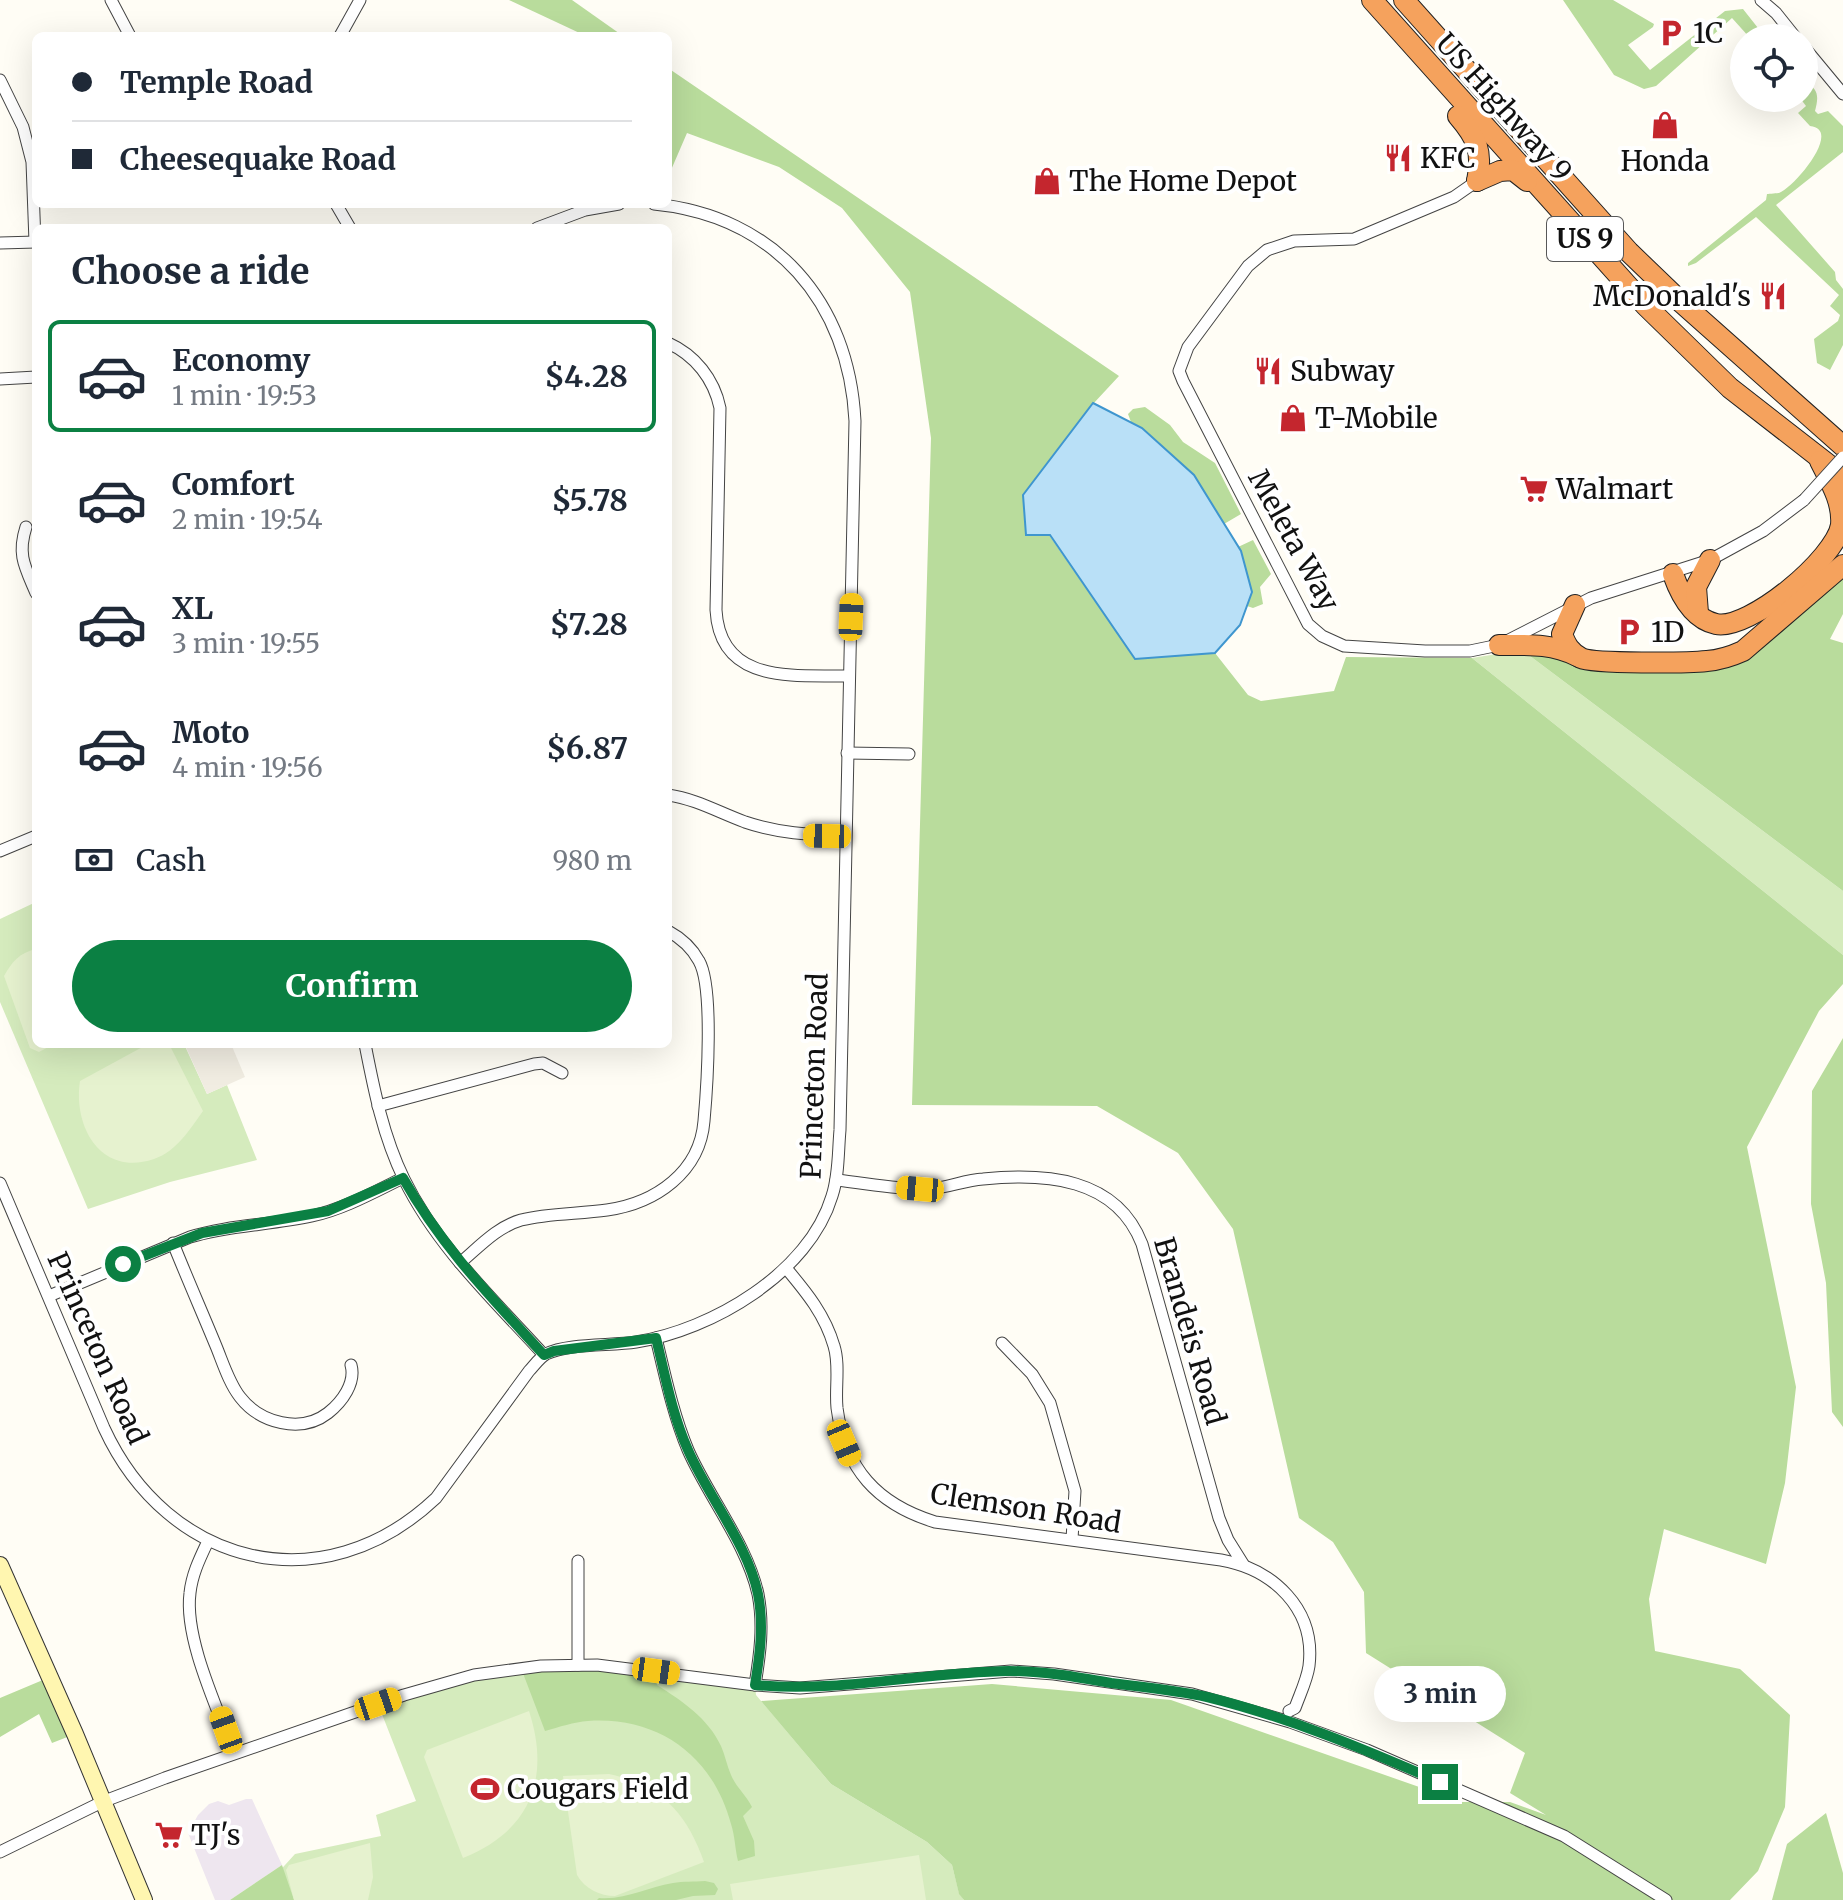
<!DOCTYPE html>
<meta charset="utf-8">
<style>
:root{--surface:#fff;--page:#f6f6f7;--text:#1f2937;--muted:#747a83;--line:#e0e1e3;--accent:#0b8043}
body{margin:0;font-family:Merriweather,serif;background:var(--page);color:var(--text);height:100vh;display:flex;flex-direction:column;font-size:30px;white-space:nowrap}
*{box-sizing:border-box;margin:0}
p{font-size:26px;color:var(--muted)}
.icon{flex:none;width:44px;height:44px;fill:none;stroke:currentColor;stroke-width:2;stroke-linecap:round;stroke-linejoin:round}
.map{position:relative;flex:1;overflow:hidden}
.side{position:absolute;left:32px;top:224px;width:640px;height:824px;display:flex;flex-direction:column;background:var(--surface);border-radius:12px;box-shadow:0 8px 32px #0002}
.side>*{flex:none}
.hud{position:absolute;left:32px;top:32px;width:640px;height:176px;border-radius:12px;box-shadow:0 8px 32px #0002;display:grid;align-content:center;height:176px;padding:0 40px;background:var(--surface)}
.fabs{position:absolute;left:1730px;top:24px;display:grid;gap:16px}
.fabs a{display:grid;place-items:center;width:88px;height:88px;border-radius:50%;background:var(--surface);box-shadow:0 8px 32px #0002;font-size:40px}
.end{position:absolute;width:36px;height:36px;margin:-18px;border:10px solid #0b8043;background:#fff;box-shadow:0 0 0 4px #fff}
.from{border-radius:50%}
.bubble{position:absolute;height:56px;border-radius:28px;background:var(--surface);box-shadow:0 8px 32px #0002;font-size:26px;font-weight:700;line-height:56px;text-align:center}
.car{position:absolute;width:24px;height:48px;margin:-24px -12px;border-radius:10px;box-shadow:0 0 6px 2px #0007;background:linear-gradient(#f5c518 24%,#345 0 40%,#f5c518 0 76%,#345 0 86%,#f5c518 0)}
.hud b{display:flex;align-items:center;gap:28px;height:76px;font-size:30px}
.hud b+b{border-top:2px solid var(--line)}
.hud i{width:20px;height:20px;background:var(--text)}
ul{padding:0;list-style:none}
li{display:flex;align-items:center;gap:24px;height:112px;margin:0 16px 12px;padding:0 24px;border:4px solid transparent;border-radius:12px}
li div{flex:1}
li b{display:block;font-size:30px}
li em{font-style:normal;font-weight:700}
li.active{border-color:var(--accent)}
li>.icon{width:72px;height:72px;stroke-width:1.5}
h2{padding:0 40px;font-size:36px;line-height:96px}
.pay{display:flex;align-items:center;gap:20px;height:88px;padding:0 40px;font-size:30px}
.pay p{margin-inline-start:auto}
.cta{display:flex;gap:16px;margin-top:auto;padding:16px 40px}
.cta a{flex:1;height:92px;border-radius:48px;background:var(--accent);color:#fff;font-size:32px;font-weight:700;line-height:92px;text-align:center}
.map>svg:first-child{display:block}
.industrial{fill:#eee6ef}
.green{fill:#d5ebbd}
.forest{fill:#b9dc9c}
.pitch{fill:#e6f2cf}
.plaza{fill:#f1ede2}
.water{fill:#b9e0f7;stroke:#3f96cf;stroke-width:2}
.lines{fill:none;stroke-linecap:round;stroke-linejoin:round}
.street-casing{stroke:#444;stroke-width:13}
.secondary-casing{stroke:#333;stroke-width:18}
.highway-casing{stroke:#222;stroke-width:22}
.street{stroke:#fff;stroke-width:11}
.secondary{stroke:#fff6b0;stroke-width:16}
.highway{stroke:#f5a25d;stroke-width:20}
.street-bridge-casing{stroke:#444;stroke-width:13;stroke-linecap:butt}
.street-bridge{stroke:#fff;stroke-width:11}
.route{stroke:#0b8043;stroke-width:10}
.labels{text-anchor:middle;stroke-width:8;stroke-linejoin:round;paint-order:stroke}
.shield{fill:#fff;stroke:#585858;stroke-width:2}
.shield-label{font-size:26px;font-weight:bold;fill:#111}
.poi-label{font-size:28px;fill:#111;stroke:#fff;text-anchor:start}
.street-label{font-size:28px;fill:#111;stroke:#fff}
</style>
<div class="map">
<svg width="1843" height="1900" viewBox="0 0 1843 1900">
<rect width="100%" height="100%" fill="#fffdf5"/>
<!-- industrial -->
<polygon class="industrial" points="246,1799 252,1799 282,1865 230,1900 215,1900 188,1833 198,1815 209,1804 218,1801 229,1805"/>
<!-- green -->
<g class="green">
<polygon points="1522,650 1843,891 1843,955 1472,658"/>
<polygon points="36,902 36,1044 184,1044 207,1094 227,1085 257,1160 170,1182 88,1209 0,1002 0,919"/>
<polygon points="541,1666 755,1685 756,1695 831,1784 927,1842 952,1865 959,1893 964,1900 280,1900 275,1876 295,1854 381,1836 376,1815 416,1801 378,1704 404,1695"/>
</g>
<!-- forest -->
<g class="forest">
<polygon points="509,0 572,0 623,36 586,36"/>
<polygon points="1563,0 1613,0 1654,24 1653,27 1628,45 1650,70 1725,11 1743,9 1758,28 1766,33 1767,38 1750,38 1732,18 1656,86 1644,89 1614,75"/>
<polygon points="668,68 1119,376 1093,404 1049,535 1135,659 1215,653 1248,695 1261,701 1334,691 1346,657 1472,658 1843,955 1843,984 1819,1011 1747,1147 1796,1387 1785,1483 1766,1564 1664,1529 1649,1599 1655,1651 1740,1669 1790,1715 1785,1807 1758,1871 1730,1900 964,1900 959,1894 952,1865 927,1842 831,1784 761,1701 992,1684 1171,1700 1462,1802 1510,1802 1546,1815 1510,1793 1525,1753 1366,1653 1364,1592 1333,1542 1299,1518 1233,1229 1178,1153 1097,1106 912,1105 931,438 910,292 842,208 779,167 687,133 668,177"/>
<path d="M1806,84C1820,88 1818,100 1815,111L1818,114L1828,111L1843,126V152L1776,205L1835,272L1836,280L1843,289V345L1830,370L1817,363L1814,339L1838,321L1840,315L1830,306L1839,295L1756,217L1696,263L1688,266V263L1766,200L1767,194C1769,194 1778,193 1779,193C1795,187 1843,129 1810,126L1798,113L1806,106L1800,98H1804V85Z"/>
<polygon points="1145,407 1170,425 1183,442 1215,463 1241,514 1224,524 1194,475 1142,428 1131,422 1128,414 1133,409"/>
<polygon points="1253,540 1271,574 1260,587 1263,604 1253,608 1247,606 1252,592 1238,547"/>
<polygon points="1843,573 1843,614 1830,639 1843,643 1843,891 1522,650 1727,667"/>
<polygon points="1843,1038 1843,1427 1832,1412 1826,1283 1811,1204 1812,1091"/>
<path d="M521,1668L656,1671L657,1685C682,1701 708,1718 721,1746C725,1755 727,1766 731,1775C736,1787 746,1795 752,1807L743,1816L754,1841L755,1856L738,1861C735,1849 735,1836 731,1824C713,1756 658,1716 588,1721C574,1722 559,1727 545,1731Z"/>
<polygon points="50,1677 75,1734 52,1743 39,1714 0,1737 0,1698"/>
<polygon points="1826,1813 1843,1873 1843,1900 1772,1900 1787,1844"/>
<polygon points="282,1865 294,1900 230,1900"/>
<path d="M705,1881L714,1883L718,1889L715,1895L693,1896L676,1900H597L599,1898C627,1900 647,1887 673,1883C683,1881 694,1882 705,1881Z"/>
</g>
<!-- pitch -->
<g class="pitch">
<path d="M36,949V1044H54L39,1052L30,1048L4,976C12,962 19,953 36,949Z"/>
<path d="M148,1044H169L203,1111C190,1129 177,1151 154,1159C101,1177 73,1127 80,1081Z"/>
<path d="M529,1711C551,1779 530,1831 463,1858L424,1757L427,1750Z"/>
<path d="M609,1774C662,1786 686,1812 704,1862L615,1896C600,1896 585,1889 577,1875L563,1776Z"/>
<polygon points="370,1843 373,1877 368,1900 294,1900 286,1870 289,1865"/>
<polygon points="919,1855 926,1900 733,1900 730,1884"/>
</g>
<!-- plaza -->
<polygon class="plaza" points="189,1044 231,1044 245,1077 207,1094 185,1045"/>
<!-- water -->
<polygon class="water" points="1093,403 1142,428 1194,475 1241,551 1252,592 1240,625 1215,653 1135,659 1050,535 1026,535 1023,495"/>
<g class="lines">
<defs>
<g id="street">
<polyline points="111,0 130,36"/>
<polyline points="1761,0 1776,13 1796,38"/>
<polyline points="340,36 360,0"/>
<polyline points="1804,47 1843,94"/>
<polyline points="0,80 23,127 32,162 35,242"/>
<polyline points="1477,181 1454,197 1354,239 1294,241 1267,250 1248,266 1188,347 1179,371 1183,381 1308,624 1322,636 1344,646 1425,651 1470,651 1499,645 1591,598 1710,560 1763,531 1804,500"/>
<polyline points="336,204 350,228"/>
<polyline points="537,228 585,210 619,204"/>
<polyline points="0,243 36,242"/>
<path d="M668,343C695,355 714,379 720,408L716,610C720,685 795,675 849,676"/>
<polyline points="0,379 36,377"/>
<path d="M26,527C17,555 25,567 36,593"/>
<polyline points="847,753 909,754"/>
<path d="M668,795C696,799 718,812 745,822C777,833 810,835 844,836"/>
<polyline points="0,851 36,836"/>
<path d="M365,1044C374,1090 383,1136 404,1179C437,1247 494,1300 544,1355"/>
<polyline points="378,1106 534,1064 543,1063 562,1073"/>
<path d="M836,1180C866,1183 898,1190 929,1189C947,1188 965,1180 983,1179C1045,1173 1116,1177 1142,1244L1219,1518L1228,1540L1243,1564"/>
<path d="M0,1183L104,1428C168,1567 323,1605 436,1498L529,1371C534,1366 539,1358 546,1354C568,1343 611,1346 636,1342C712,1330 809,1273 832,1196C839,1175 838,1152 840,1130L855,421C849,302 775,216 654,204"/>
<path d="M173,1243C187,1278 202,1312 216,1346C223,1363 229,1383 240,1397C260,1423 301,1434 328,1413C342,1402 356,1383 351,1365"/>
<path d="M460,1263C479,1247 497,1227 521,1220C548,1213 579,1214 607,1210C656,1203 700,1172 704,1121C707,1088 714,987 699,961C692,948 681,938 668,931"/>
<path d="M786,1268C807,1293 825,1315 834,1346C840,1365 835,1388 837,1408C845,1469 877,1504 935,1522L1221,1560C1273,1569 1316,1609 1309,1666C1307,1680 1300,1694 1295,1708L1289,1711"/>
<path d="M49,1296L190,1237C229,1225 271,1225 312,1216C344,1209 374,1192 403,1178"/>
<path d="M656,1338C665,1375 673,1414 688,1450C708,1496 747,1544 758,1594C764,1625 760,1654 755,1685"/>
<polyline points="1002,1343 1032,1374 1050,1403 1075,1491 1072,1539"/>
<path d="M208,1541C200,1558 192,1574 190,1593C184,1639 218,1709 234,1753"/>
<polyline points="578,1561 578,1665"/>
<polyline points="0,1852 102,1802 165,1778 404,1695 474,1675 541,1666 597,1665 755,1685 800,1688 1011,1671 1054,1674 1192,1694 1290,1722 1367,1750 1564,1836 1666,1900"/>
</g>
<polyline id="secondary" points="0,1565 75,1734 144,1900"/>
<g id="highway">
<polyline points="1372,0 1646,306 1730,388 1843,476"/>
<polyline points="1404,0 1629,252 1682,303 1843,446"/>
<path d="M1458,116C1477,138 1483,152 1477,181"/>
<polyline points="1477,181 1500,171 1513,170 1527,181"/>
<path d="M1673,574C1680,594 1693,619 1716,624C1749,631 1836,558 1841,525C1843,502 1830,481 1820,461"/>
<path d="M1575,605L1562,634C1566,645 1570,652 1581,658C1594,664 1688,663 1707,661C1720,660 1732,656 1743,651L1843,565"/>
<polyline points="1698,613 1696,587 1710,560"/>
<path d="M1499,645C1527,645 1551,643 1577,656"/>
</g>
</defs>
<!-- street casing -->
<use href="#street" class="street-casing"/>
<!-- secondary casing -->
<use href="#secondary" class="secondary-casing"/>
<!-- highway casing -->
<use href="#highway" class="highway-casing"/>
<!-- street -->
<use href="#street" class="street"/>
<!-- secondary -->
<use href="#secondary" class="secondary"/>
<!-- highway -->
<use href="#highway" class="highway"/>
<defs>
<polyline id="street-bridge" points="1804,500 1843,457"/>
</defs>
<!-- street-bridge casing -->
<use href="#street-bridge" class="street-bridge-casing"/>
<!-- street-bridge -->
<use href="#street-bridge" class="street-bridge"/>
</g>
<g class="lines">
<!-- route -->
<path class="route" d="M123,1264L202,1233L328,1211L403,1178C442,1247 491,1297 544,1355L554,1351L656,1338C665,1375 672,1414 688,1450C708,1496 748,1545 758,1594C764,1625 760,1654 755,1685C840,1693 924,1672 1009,1671C1043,1671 1077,1677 1111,1683C1143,1687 1176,1690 1207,1697C1288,1717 1364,1749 1440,1782"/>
</g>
<!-- icons -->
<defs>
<symbol id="parking-bare" viewBox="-9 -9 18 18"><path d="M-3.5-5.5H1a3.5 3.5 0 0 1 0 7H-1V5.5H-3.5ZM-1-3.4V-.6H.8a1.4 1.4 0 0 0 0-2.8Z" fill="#c4262e" stroke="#fff" stroke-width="2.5" paint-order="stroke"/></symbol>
<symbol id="shop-bare" viewBox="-9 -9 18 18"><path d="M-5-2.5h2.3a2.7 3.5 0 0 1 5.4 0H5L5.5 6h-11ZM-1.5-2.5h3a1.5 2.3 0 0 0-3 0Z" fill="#c4262e" stroke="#fff" stroke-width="2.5" paint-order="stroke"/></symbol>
<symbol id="restaurant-bare" viewBox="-9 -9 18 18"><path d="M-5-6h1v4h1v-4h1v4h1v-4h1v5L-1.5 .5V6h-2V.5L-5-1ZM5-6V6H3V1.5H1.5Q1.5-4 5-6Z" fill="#c4262e" stroke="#fff" stroke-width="2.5" paint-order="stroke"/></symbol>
<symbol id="supermarket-bare" viewBox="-9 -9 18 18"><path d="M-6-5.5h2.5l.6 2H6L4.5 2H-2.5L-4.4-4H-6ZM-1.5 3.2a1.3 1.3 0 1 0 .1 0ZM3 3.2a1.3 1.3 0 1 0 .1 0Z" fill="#c4262e" stroke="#fff" stroke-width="2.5" paint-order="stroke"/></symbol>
<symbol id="stadium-bare" viewBox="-9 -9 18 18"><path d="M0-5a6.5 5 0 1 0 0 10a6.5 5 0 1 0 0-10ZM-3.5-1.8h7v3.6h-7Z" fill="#c4262e" stroke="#fff" stroke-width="2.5" paint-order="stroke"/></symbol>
</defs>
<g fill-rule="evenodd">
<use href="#parking-bare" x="1651" y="13" width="40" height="40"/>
<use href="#shop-bare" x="1645" y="105" width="40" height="40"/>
<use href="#restaurant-bare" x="1378" y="138" width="40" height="40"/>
<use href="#shop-bare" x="1027" y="161" width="40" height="40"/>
<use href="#restaurant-bare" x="1753" y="276" width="40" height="40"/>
<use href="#restaurant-bare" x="1248" y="351" width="40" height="40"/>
<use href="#shop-bare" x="1273" y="398" width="40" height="40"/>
<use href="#supermarket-bare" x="1514" y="469" width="40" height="40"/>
<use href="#parking-bare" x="1609" y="612" width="40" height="40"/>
<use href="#stadium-bare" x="465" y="1769" width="40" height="40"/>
<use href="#supermarket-bare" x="149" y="1815" width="40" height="40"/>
</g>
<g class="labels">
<!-- shield labels -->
<rect class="shield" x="1547" y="217" width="76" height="44" rx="6"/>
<g class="shield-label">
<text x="1585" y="248">US 9</text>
</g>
<!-- poi labels -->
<g class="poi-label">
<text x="1693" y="43">1C</text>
<text x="1420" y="168">KFC</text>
<text x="1665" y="171" text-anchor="middle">Honda</text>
<text x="1069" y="191">The Home Depot</text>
<text x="1751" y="306" text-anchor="end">McDonald's</text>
<text x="1290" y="381">Subway</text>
<text x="1315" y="428">T-Mobile</text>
<text x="1556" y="499">Walmart</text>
<text x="1651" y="642">1D</text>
<text x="507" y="1799">Cougars Field</text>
<text x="191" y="1845">TJ's</text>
</g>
<!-- street labels -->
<g class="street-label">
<text transform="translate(1504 107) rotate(48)" y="10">US Highway 9</text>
<text transform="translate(1294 540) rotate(61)" y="10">Meleta Way</text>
<text transform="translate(814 1076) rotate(-88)" y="10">Princeton Road</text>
<text transform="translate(1190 1331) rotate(74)" y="10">Brandeis Road</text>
<text transform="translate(98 1348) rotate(66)" y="10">Princeton Road</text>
<text transform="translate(1026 1508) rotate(9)" y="10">Clemson Road</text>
</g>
</g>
</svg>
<div class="fabs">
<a><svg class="icon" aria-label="locate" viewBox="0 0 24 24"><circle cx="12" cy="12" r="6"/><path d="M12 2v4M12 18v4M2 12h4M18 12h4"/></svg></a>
</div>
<i class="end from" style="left:123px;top:1264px"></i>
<i class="end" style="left:1440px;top:1782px"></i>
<div class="bubble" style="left:1374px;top:1666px;width:132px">3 min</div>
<i class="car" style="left:851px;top:617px;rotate:2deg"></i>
<i class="car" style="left:827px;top:836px;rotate:271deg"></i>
<i class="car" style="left:920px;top:1189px;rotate:275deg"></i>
<i class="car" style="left:844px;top:1443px;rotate:157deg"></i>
<i class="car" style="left:656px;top:1671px;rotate:98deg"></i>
<i class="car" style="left:378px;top:1704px;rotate:71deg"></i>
<i class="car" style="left:226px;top:1730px;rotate:340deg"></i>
<div class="hud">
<b><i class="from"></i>Temple Road</b>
<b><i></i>Cheesequake Road</b>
</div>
<section class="side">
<h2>Choose a ride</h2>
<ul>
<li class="active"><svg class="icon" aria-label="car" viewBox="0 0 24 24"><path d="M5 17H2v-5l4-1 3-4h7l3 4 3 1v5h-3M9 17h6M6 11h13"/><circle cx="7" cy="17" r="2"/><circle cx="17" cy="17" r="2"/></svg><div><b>Economy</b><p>1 min · 19:53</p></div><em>$4.28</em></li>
<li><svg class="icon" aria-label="car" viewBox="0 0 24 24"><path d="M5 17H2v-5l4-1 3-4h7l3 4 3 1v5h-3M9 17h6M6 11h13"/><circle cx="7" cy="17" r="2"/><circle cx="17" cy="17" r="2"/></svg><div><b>Comfort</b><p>2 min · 19:54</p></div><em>$5.78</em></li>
<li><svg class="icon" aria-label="car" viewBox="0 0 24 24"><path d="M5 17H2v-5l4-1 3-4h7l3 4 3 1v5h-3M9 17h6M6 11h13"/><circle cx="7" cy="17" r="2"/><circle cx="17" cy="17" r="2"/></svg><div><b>XL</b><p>3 min · 19:55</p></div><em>$7.28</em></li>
<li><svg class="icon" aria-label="car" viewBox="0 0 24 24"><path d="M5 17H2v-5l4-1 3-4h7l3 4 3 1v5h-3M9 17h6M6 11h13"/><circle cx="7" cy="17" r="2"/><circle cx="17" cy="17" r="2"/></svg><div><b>Moto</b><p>4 min · 19:56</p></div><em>$6.87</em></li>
</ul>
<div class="pay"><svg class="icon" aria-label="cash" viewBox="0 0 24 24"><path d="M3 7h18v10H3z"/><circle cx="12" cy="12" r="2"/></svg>Cash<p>980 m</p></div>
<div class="cta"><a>Confirm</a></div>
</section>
</div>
